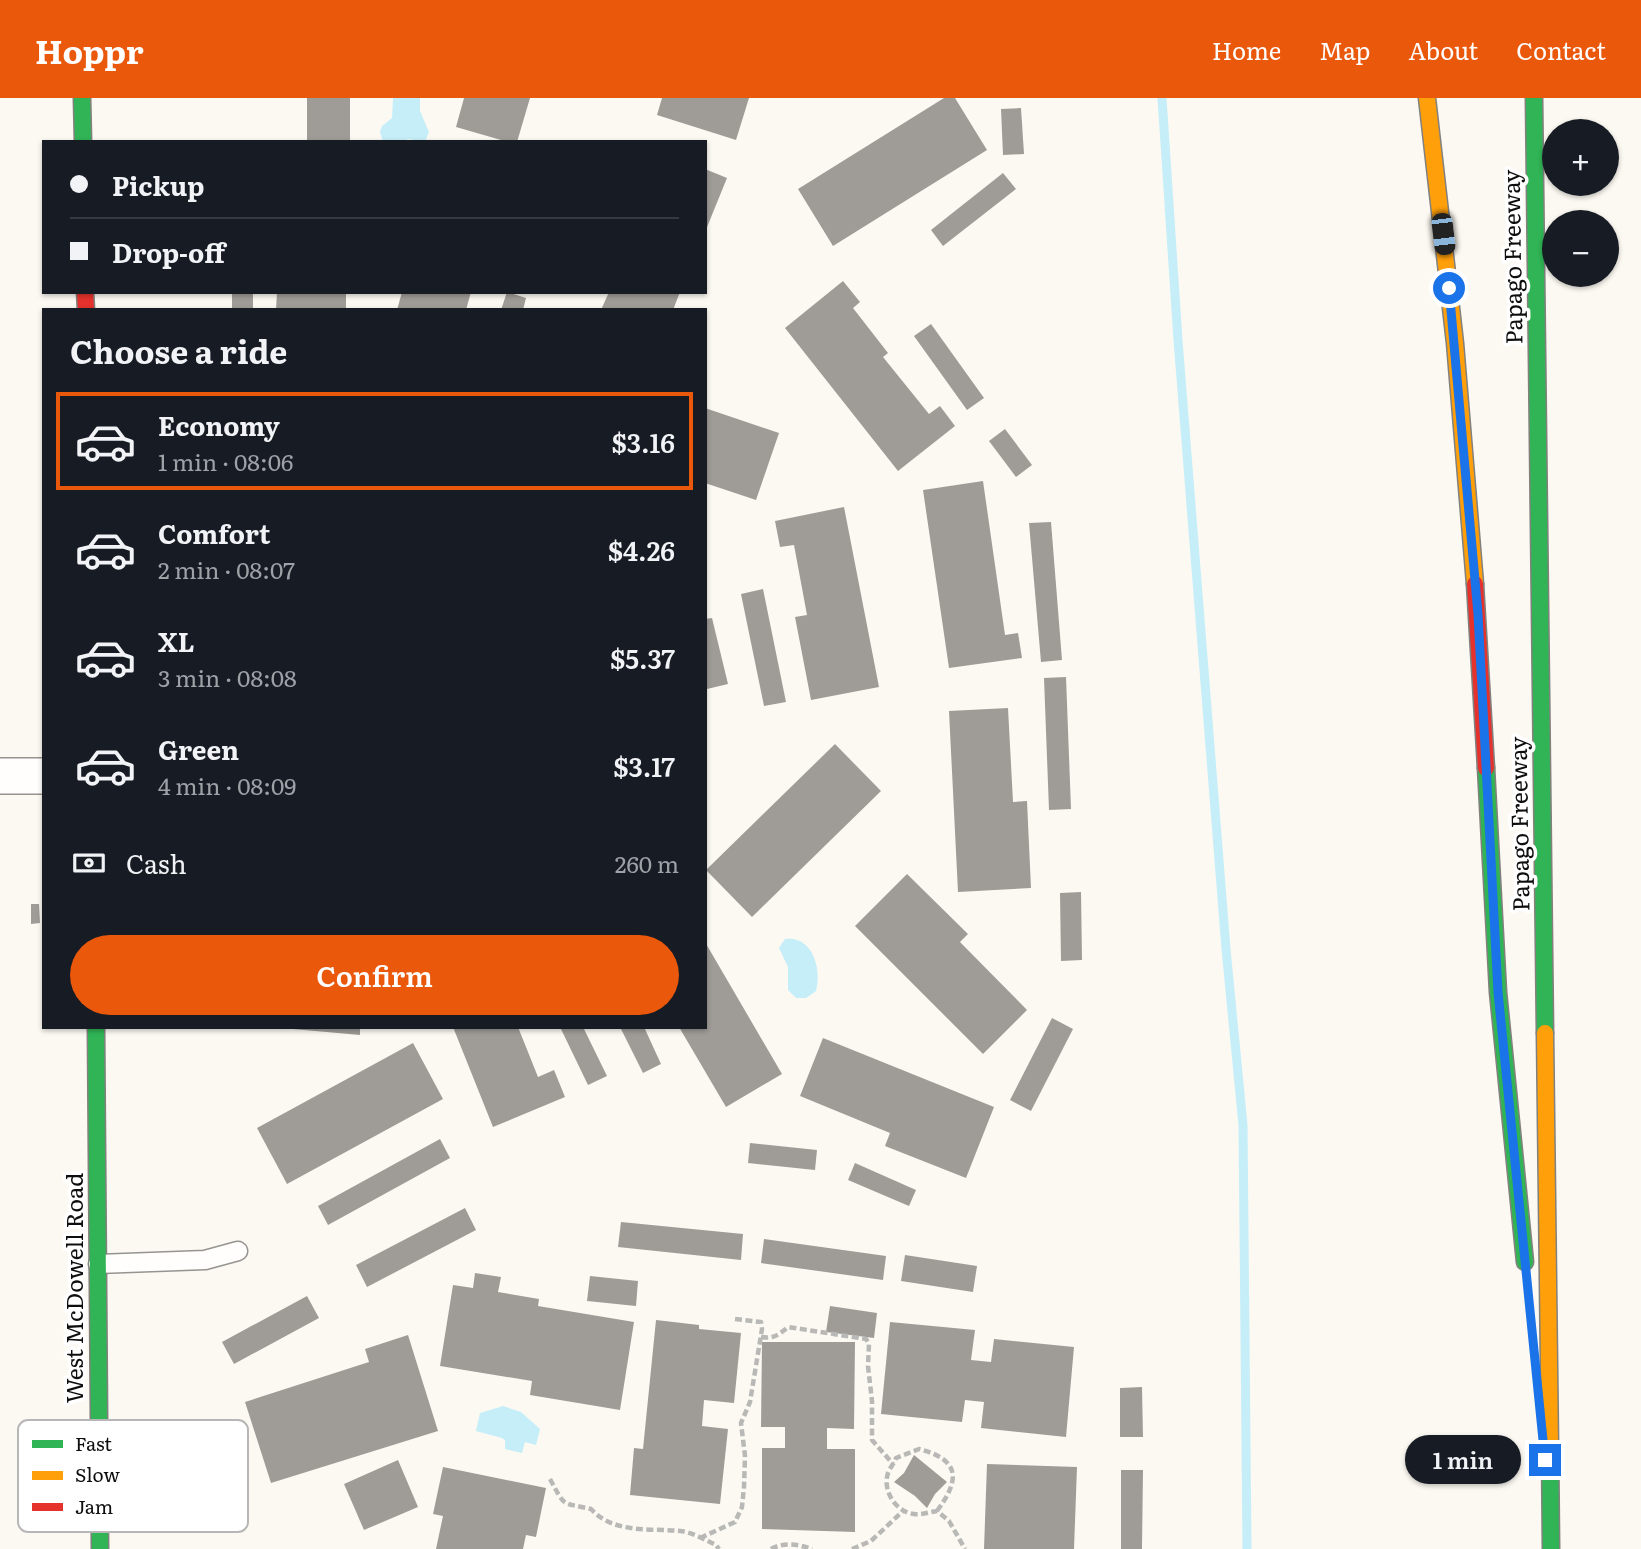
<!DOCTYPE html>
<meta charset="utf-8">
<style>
:root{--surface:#171b24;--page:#20242c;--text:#f1f3f6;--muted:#9ea1a6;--line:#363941;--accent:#ea580c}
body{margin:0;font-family:Literata,serif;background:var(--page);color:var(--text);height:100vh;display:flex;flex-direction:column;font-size:26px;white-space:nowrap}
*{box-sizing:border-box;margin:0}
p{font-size:23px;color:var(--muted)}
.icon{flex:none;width:38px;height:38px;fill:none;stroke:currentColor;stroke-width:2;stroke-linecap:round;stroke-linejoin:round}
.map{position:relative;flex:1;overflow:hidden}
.drawer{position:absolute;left:42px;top:210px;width:665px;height:721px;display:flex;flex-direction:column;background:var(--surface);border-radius:0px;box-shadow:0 2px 5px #0004}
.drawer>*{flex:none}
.hud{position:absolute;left:42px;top:42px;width:665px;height:154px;border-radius:0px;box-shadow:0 2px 5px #0004;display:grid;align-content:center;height:154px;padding:0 28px;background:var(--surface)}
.buttons{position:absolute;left:1542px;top:21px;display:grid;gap:14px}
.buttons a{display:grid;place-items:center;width:77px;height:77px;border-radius:50%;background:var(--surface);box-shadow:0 2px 5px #0004;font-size:35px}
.end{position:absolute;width:32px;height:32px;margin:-16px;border:9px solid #1a73e8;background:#fff;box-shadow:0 0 0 4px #fff}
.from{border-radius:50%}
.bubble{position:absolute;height:49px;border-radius:24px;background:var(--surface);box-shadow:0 2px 5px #0004;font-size:23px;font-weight:600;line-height:49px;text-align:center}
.car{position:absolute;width:21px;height:42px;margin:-21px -10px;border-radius:9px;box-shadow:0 0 5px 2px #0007;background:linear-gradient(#222 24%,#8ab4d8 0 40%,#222 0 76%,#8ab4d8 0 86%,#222 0)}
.hud b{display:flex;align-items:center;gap:24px;height:66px;font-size:26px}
.hud b+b{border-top:2px solid var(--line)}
.hud i{width:18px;height:18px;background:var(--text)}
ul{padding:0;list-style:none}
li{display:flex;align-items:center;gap:21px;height:98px;margin:0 14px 10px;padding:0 14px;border:4px solid transparent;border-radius:0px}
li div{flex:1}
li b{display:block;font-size:26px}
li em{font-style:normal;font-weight:600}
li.on{border-color:var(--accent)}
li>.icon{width:63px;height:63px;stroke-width:1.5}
h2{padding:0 28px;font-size:32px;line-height:84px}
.pay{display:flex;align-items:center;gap:18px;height:77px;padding:0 28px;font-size:26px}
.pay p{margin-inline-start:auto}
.action{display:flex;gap:14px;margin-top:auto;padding:14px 28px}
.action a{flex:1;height:80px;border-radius:42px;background:var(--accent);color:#fff;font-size:28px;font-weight:600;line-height:80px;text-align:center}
header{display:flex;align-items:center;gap:42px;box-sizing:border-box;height:98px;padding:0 35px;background:var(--accent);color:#fff}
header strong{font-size:33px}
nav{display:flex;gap:38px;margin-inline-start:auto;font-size:24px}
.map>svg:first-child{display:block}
.water{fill:#c5eef9}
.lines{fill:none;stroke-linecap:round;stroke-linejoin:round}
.stream{stroke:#c5eef9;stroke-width:9}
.building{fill:#9f9c98}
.lane-casing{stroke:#959491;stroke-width:21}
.street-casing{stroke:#959491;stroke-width:38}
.fast-casing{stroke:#82817e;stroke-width:19}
.slow-casing{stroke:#82817e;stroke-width:19}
.jam-casing{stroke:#82817e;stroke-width:19}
.path{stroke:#b8b8b6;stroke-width:4.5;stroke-dasharray:7 3.5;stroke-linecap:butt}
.lane{stroke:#fffefd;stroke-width:18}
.street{stroke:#fffefd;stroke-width:35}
.fast{stroke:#30b455;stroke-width:16}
.slow{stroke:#ff9f0a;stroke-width:16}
.jam{stroke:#e5322d;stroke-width:16}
.route{stroke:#1a73e8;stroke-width:9}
.labels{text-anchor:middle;stroke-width:7;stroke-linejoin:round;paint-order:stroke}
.street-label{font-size:23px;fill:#0e0e0e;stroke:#fff}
.key{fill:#fff;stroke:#b7b7b7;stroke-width:2}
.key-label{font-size:19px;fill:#0e0e0e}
</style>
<header>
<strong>Hoppr</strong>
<nav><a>Home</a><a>Map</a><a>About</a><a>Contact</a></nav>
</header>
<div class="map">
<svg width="1641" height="1451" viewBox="0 0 1641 1451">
<rect width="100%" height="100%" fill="#fcf9f2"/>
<!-- water -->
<g class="water">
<polygon points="393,0 420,0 420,13 429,34 425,44 408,41 403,44 383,44 380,34 382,28 392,20"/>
<path d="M785,841C813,837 822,872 816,893L806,900H796L788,892V869L779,850Z"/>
<polygon points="503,1308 521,1314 540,1331 536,1347 525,1344 522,1355 505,1351 505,1342 502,1340 476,1333 480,1315"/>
</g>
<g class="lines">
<!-- stream -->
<polyline class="stream" points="1162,0 1178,242 1226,851 1243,1027 1247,1451"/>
</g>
<!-- building -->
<g class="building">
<rect x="307" y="0" width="43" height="44"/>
<polygon points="464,0 530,0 517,44 508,44 456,29"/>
<polygon points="662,0 749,0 736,42 657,17"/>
<polygon points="944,0 955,0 987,52 833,148 798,91"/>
<polygon points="1021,10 1024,56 1003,57 1001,11"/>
<polygon points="705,71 727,80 705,134"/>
<polygon points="1003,75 1016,91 943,148 931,132"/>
<polygon points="843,183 860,204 853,210 888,255 883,259 929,316 940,308 955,328 898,373 785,230"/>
<rect x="232" y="194" width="21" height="18"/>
<polygon points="277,194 346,194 346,212 276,212"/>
<polygon points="402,194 471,194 466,212 397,212"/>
<polygon points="507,194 526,200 523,212 501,212"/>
<polygon points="609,194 680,194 673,212 601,212"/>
<polygon points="931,226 984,300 967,312 914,238"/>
<polygon points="705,310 779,335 756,402 705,385"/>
<polygon points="1005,331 1032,367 1016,379 989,343"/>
<polygon points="983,383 1005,537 1018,535 1022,560 949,570 923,392"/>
<polygon points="844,409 879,589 811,602 795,519 807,517 794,447 780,449 775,423"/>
<polygon points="1051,424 1062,562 1041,564 1029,425"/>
<polygon points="763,491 786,604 764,608 741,496"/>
<polygon points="712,520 728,586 707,591 705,582 705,521"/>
<polygon points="1066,579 1071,711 1049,712 1044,580"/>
<polygon points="1008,610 1013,704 1027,703 1031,790 958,794 949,613"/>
<polygon points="835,646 881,693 752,819 706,772"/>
<polygon points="907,776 968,836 960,844 1027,912 983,956 855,828"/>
<polygon points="1081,794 1082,862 1061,863 1060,795"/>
<polygon points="31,806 39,806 40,825 31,826"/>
<polygon points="705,844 782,976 726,1009 679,929 705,929"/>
<polygon points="1052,920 1073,931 1031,1013 1010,1002"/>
<polygon points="293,929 360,929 360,937 293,931"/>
<polygon points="453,929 518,929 538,979 554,972 565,999 493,1029"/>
<polygon points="560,929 583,929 607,978 588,987"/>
<polygon points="620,929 644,929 661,966 643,975"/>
<polygon points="823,940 994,1009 966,1080 885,1048 890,1035 800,998"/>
<polygon points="413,945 443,1001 287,1086 257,1030"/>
<polygon points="440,1041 450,1060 328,1127 318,1108"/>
<polygon points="750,1045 817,1052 815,1072 748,1065"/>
<polygon points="855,1065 916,1092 909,1108 848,1082"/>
<polygon points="465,1110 476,1132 367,1189 356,1167"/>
<polygon points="621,1124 743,1136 741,1162 618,1149"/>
<polygon points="764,1141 886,1158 883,1182 761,1165"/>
<polygon points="905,1157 977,1168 973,1194 901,1183"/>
<polygon points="475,1175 501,1179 498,1194 539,1201 538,1208 634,1224 620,1312 530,1297 532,1283 440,1268 453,1187 473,1190"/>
<polygon points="590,1178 638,1183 636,1208 587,1203"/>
<polygon points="307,1198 319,1220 234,1266 222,1244"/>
<polygon points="830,1208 877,1215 874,1240 826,1234"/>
<polygon points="656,1222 699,1227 699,1231 741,1235 734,1305 704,1302 702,1328 728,1331 720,1406 630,1397 634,1350 643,1351"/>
<polygon points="890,1224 975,1232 971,1262 991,1264 994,1241 1074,1249 1066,1339 981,1330 984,1304 965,1302 962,1324 881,1316"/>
<polygon points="408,1237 438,1333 271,1385 245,1304 369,1264 365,1251"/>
<polygon points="762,1244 855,1244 854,1331 827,1330 827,1351 855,1351 855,1434 762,1431 762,1350 785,1350 785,1329 761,1329"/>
<polygon points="1142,1289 1143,1339 1120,1339 1120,1290"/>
<polygon points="914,1357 947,1384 935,1396 927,1410 915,1398 894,1384 904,1375"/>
<polygon points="398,1362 418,1409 364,1432 344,1386"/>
<polygon points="987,1366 1077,1369 1074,1451 984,1451"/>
<polygon points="443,1369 546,1390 536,1439 526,1437 523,1451 436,1451 443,1418 433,1416"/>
<polygon points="1121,1372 1143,1372 1142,1451 1121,1451"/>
</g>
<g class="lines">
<defs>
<polyline id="lane" points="98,1166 205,1162 238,1153"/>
<polyline id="street" points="0,678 44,678"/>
<g id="fast">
<polyline points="82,0 83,44"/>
<polyline points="1534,0 1545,935"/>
<polyline points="1486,670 1498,894 1525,1164"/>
<polyline points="96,929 100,1451"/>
<polyline points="1550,1349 1551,1451"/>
</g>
<g id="slow">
<polyline points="1427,0 1455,245 1475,486"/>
<polyline points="1545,935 1550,1349"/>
</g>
<g id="jam">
<polyline points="85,194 86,212"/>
<polyline points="1475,486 1486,670"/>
</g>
</defs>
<!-- lane casing -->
<use href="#lane" class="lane-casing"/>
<!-- street casing -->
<use href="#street" class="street-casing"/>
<!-- fast casing -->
<use href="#fast" class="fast-casing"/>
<!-- slow casing -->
<use href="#slow" class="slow-casing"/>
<!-- jam casing -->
<use href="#jam" class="jam-casing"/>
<!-- path -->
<g class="path">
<path d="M761,1239C774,1241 778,1237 788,1229L866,1241L869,1246L868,1268L872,1303V1342L893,1366"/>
<path d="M550,1381C566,1410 560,1404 591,1411C614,1436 649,1430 680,1433C692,1434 705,1442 716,1447L719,1451"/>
<path d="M937,1413C960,1382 961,1362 919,1351L896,1360C894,1365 890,1370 888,1375C882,1393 896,1414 914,1416C922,1417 929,1414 937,1413L949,1423L965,1451"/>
<polyline points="700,1440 735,1424 742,1409 744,1389 745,1358 741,1325 750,1304 762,1231 761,1224 735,1221"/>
<path d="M771,1451C784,1444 798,1446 812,1451"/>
<polyline points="852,1451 871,1443 903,1413"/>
</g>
<!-- lane -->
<use href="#lane" class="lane"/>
<!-- street -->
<use href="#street" class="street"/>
<!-- fast -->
<use href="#fast" class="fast"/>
<!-- slow -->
<use href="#slow" class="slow"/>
<!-- jam -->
<use href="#jam" class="jam"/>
</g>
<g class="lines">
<!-- route -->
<polyline class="route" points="1449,190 1478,516 1498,894 1545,1362"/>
</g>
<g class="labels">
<!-- street labels -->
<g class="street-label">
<text transform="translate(1513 159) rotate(-91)" y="8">Papago Freeway</text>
<text transform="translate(1520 726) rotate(-91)" y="8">Papago Freeway</text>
<text transform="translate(75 1190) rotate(-90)" y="8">West McDowell Road</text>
</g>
</g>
<!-- legend -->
<rect x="18" y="1322" width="230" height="112" rx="10" class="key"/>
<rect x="32" y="1342" width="31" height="8" fill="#30b455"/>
<rect x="32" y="1373" width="31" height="9" fill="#ff9f0a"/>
<rect x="32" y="1405" width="31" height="8" fill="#e5322d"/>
<g class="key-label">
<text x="75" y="1353">Fast</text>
<text x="75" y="1384">Slow</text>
<text x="75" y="1416">Jam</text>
</g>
</svg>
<div class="buttons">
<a>+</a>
<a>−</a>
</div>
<i class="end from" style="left:1449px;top:190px"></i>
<i class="end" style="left:1545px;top:1362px"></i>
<div class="bubble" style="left:1405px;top:1337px;width:116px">1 min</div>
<i class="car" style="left:1443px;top:136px;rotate:173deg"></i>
<div class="hud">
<b><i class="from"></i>Pickup</b>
<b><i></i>Drop-off</b>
</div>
<section class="drawer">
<h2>Choose a ride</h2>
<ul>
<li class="on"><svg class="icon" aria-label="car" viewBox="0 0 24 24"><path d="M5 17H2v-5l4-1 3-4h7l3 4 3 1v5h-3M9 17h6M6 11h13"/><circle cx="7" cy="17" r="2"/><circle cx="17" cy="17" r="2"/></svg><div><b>Economy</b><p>1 min · 08:06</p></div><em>$3.16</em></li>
<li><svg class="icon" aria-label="car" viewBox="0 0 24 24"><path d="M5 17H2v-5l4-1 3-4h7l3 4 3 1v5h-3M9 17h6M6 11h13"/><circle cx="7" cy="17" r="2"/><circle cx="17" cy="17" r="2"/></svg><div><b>Comfort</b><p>2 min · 08:07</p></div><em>$4.26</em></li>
<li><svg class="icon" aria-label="car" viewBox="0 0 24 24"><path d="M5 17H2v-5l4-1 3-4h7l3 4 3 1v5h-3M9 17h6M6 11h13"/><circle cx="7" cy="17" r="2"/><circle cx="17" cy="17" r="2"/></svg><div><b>XL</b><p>3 min · 08:08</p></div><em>$5.37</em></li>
<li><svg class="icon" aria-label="car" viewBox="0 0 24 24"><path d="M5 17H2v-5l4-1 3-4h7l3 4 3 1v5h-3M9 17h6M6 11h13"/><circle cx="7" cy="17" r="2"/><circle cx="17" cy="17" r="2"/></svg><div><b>Green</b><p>4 min · 08:09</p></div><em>$3.17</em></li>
</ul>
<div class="pay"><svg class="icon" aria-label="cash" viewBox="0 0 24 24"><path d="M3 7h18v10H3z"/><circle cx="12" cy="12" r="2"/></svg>Cash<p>260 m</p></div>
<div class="action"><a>Confirm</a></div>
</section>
</div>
